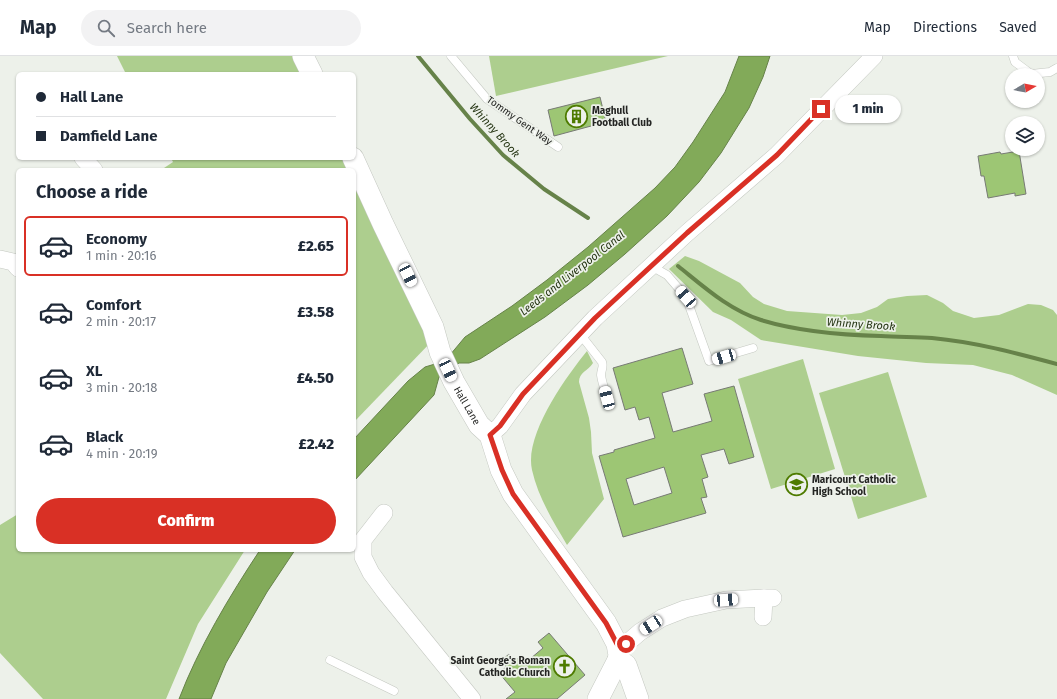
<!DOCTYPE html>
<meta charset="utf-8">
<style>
:root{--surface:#fff;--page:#f2f2f3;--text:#1f2937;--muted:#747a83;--line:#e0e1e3;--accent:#d93025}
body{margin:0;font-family:"Fira Sans",sans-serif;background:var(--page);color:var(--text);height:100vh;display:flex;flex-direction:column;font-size:15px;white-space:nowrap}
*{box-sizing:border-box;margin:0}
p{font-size:13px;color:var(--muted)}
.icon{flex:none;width:22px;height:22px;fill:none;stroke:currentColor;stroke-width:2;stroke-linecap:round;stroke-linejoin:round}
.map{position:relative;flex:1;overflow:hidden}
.drawer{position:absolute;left:16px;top:112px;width:340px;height:384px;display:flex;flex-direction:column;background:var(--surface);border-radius:6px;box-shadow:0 1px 3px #0004}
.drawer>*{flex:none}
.top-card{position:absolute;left:16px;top:16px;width:340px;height:88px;border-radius:6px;box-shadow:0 1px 3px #0004;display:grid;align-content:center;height:88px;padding:0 20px;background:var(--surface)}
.needle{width:26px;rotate:80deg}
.fabs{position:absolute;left:1005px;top:12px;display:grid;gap:8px}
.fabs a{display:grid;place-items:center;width:40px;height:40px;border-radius:50%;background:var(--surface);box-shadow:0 1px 3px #0004;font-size:20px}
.end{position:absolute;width:18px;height:18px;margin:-9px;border:5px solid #d93025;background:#fff;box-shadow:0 0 0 2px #fff}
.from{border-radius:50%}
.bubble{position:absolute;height:28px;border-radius:14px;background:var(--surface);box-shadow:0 1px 3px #0004;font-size:13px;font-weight:800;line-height:28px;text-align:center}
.car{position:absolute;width:12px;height:24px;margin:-12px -6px;border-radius:5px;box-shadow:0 0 3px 1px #0007;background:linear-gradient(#fff 24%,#345 0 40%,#fff 0 76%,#345 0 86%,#fff 0)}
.top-card b{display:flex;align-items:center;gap:14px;height:38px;font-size:15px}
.top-card b+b{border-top:1px solid var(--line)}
.top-card i{width:10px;height:10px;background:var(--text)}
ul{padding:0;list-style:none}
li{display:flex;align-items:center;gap:12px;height:60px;margin:0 8px 6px;padding:0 12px;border:2px solid transparent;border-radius:6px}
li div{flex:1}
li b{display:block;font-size:15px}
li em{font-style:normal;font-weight:800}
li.active{border-color:var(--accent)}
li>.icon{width:36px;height:36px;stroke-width:1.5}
h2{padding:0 20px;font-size:18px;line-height:48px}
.button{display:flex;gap:8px;margin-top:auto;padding:8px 20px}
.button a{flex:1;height:46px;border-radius:24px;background:var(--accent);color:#fff;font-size:16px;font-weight:800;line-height:46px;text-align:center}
header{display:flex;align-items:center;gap:24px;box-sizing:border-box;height:56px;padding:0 20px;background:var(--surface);border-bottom:1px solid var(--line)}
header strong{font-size:19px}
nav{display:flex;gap:22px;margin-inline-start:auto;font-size:14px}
.search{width:280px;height:36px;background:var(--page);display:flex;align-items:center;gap:10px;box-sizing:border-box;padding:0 14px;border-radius:22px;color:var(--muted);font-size:15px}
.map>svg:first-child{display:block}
.green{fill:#adce8e}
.water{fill:#82aa59;stroke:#668249}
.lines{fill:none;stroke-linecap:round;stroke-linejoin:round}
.stream{stroke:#668249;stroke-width:4}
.building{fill:#9dc674;stroke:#777a74;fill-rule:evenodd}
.service-casing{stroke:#c4c8c1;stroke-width:9}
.minor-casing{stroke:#c4c8c1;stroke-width:18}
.tertiary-casing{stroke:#c4c8c1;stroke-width:22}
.service{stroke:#fff;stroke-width:8}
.minor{stroke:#fff;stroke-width:17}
.tertiary{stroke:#fff;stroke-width:21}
.route{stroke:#d93025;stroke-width:5}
.labels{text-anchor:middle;stroke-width:3.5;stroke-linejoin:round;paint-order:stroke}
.poi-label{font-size:10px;font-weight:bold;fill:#242523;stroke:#edf1ea;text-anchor:start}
.street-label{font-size:10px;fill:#242523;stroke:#edf1ea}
.water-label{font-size:11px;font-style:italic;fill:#253513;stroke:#edf1ea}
</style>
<header>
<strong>Map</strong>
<div class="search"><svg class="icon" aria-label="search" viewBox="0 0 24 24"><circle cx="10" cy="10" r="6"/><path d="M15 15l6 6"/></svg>Search here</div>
<nav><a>Map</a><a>Directions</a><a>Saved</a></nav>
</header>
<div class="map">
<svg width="1057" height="643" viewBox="0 0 1057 643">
<rect width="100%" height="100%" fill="#edf1ea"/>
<!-- green -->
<g class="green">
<polygon points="117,0 296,0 304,18 126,18"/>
<polygon points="489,0 668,0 496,40"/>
<polygon points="171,102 344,102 350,114 161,114 173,106"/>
<polygon points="354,122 432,285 354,366"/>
<polygon points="685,200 699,205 740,227 753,241 764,248 787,255 842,259 861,257 877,251 888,243 907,240 927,239 943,247 953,255 974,262 999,259 1028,248 1041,249 1053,254 1057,259 1057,339 1012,319 973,309 926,307 858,300 761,284 731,264 713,256 669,213"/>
<path d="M587,295L593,307C588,315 579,316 579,326L589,362L591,376L592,397L604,443L567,489C553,465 538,441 532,414C524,379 566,321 587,295Z"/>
<polygon points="803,303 835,413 771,433 738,323"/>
<polygon points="888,316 927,441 858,463 819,337"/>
<polygon points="18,458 18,494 245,494 198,568 166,643 43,643 0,597 0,469"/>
</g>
<!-- water -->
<g class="water">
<polygon points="739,0 770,0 763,21 749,52 721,97 699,126 667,160 625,198 588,229 545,261 480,303 469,307 459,307 439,321 434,339 354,425 354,383 408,325 425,311 435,308 450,299 465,281 512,250 547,224 588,191 655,132 675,111 693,86 725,36"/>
<path d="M260,494H295L267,536L226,607L211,643H179C199,591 229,541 260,494Z"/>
</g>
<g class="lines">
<!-- stream -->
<g class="stream">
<polyline points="418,0 470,63 503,99 544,133 588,162"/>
<path d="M678,210C703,230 729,254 761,264C797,275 843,279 881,280C898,281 915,281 932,282C975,286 1016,297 1057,308"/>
</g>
</g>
<!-- building -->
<g class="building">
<polygon points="600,41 606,66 554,80 548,54"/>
<polygon points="1019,95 1026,138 1015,140 1015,137 988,142 984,120 981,120 978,100 1000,96 1001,98"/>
<path d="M682,292L693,328L662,337L673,376L712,365L704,338L734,330L754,401L729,408L724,393L701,399L708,421L702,423L707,441L701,442L706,457L623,481L599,400L614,396V394L655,382L649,361L639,364L635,351L625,354L613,312ZM664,411L672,437L634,449L626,423Z"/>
<polygon points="549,577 585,619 557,643 506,643 515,636 499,617 506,611 501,605 509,598 515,605 519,601 524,608 543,592 538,586"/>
</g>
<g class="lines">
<defs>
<g id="service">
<polyline points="451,0 487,43 558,91"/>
<polyline points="1013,0 1015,6 1031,18 1050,16 1057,12"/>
<polyline points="651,210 667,219 686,241 709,305 753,292"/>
<path d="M580,278L602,306C604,311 601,314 601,319C602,327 605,334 607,342"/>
<polyline points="330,604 394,635"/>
</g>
<g id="minor">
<polyline points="83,102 94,114"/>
<polyline points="0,203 13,206 18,212"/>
<polyline points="490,379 500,370 523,338 595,262 687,177 777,99 874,0"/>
<polyline points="384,457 363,484 363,501 371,517 385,536 472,643"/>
<polyline points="763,561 764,542 773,542"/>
<polyline points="617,588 626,588 640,576 662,562 685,553 726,544 764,542"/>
</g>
<g id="tertiary">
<polyline points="303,0 312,18"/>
<path id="s1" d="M353,102L383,168L433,271L440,296L454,326L479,369L490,379L501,414L513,438L606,567L617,588L619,599L618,604L598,643"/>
<polyline points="618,604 626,609 638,643"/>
</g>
</defs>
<!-- service casing -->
<use href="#service" class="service-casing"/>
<!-- minor casing -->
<use href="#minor" class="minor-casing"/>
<!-- tertiary casing -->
<use href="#tertiary" class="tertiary-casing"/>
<!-- service -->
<use href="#service" class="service"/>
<!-- minor -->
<use href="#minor" class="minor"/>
<!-- tertiary -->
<use href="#tertiary" class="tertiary"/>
</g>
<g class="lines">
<!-- route -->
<polyline class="route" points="626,588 617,588 606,567 513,438 502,414 490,379 500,370 523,338 595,262 687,177 777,99 821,53"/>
</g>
<!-- icons -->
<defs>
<symbol id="building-ring" viewBox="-11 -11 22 22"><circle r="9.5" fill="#edf1ea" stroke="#4e7b00" stroke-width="1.5"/><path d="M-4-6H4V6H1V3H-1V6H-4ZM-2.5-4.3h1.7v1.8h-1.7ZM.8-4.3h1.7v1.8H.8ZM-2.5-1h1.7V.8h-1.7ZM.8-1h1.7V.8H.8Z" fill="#4e7b00"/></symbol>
<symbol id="school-ring" viewBox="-11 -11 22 22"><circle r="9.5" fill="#edf1ea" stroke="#4e7b00" stroke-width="1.5"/><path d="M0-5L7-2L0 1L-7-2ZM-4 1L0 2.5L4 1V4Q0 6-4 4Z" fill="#4e7b00"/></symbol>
<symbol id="church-ring" viewBox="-11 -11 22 22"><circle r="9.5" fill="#edf1ea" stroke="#4e7b00" stroke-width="1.5"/><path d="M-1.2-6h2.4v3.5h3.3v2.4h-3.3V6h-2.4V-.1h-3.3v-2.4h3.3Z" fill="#4e7b00"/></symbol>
</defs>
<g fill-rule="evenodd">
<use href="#building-ring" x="564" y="48" width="25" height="25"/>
<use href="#school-ring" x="784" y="416" width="25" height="25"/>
<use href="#church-ring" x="552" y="598" width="25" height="25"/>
</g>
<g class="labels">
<!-- poi labels -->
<g class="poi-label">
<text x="592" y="58">Maghull<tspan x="592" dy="12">Football Club</tspan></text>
<text x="812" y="427">Maricourt Catholic<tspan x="812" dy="12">High School</tspan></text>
<text x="550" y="608" text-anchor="end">Saint George's Roman<tspan x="550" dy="12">Catholic Church</tspan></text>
</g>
<!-- street labels -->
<g class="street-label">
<text transform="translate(520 64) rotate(35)" y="4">Tommy Gent Way</text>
<text dy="4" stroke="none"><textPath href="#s1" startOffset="273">Hall Lane</textPath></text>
</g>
<!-- water labels -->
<g class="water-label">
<text transform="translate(495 74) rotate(48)" y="4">Whinny Brook</text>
<text transform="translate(572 217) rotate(-38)" y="4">Leeds and Liverpool Canal</text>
<text transform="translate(861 268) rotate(4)" y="4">Whinny Brook</text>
</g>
</g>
</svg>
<div class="fabs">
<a><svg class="needle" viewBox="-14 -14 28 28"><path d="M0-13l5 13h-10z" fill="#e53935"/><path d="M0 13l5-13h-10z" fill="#747a83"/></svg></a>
<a><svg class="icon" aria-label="layers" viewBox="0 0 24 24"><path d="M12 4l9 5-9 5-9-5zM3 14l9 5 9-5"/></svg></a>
</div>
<i class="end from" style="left:626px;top:588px"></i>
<i class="end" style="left:821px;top:53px"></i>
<div class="bubble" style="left:835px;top:39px;width:66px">1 min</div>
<i class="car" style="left:408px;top:219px;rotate:154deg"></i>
<i class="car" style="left:686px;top:241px;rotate:319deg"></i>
<i class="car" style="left:724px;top:301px;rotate:254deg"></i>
<i class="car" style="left:448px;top:314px;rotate:155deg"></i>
<i class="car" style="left:607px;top:342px;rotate:345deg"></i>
<i class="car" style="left:726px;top:544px;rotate:86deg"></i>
<i class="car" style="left:651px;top:569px;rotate:237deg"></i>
<div class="top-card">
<b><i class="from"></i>Hall Lane</b>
<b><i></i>Damfield Lane</b>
</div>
<section class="drawer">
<h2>Choose a ride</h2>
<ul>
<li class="active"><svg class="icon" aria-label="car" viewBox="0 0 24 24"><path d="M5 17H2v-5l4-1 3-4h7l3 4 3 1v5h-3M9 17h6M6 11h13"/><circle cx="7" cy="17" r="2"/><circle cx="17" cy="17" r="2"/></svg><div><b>Economy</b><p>1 min · 20:16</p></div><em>£2.65</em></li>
<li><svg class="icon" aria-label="car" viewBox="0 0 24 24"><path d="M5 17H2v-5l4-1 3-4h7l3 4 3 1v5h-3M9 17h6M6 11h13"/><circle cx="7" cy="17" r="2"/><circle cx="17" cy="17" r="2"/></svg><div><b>Comfort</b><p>2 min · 20:17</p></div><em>£3.58</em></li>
<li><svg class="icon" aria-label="car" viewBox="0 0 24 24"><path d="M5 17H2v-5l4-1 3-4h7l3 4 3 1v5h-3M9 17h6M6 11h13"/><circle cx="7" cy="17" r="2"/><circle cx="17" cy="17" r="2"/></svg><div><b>XL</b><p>3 min · 20:18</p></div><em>£4.50</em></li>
<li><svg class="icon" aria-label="car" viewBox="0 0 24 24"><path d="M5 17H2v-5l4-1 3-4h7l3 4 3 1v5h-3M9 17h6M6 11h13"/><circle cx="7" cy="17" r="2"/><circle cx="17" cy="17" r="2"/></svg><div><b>Black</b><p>4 min · 20:19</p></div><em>£2.42</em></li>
</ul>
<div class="button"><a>Confirm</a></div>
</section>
</div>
